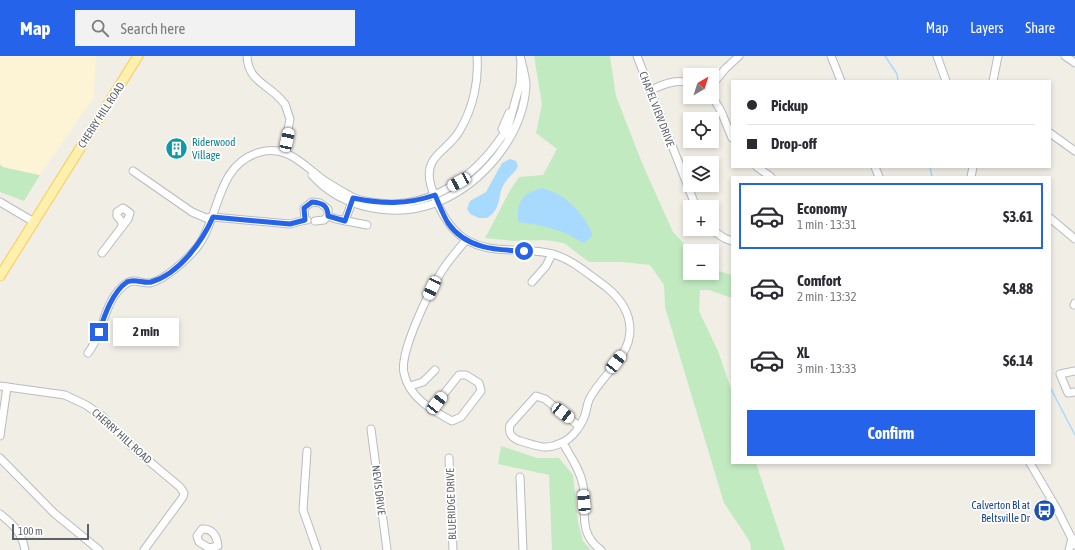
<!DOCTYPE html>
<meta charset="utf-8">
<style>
:root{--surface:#fff;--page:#f2f2f3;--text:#2b2b33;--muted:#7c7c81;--line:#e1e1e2;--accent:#2563eb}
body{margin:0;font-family:"Asap Condensed",sans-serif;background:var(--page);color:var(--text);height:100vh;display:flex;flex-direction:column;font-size:15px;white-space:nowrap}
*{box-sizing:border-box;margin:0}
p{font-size:13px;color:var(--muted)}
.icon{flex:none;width:22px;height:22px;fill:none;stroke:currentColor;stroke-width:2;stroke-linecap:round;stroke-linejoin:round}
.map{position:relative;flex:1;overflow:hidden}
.drawer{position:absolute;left:731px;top:120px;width:320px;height:288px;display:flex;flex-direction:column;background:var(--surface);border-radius:0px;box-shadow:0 2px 6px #0003}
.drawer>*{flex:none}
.guide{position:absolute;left:731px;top:24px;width:320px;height:88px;border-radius:0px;box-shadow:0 2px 6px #0003;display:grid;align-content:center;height:88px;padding:0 16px;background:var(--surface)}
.needle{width:26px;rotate:39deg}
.tools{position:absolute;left:683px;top:12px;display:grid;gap:8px}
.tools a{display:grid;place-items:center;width:36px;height:36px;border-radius:0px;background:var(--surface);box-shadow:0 2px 6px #0003;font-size:20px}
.scale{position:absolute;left:12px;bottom:10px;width:77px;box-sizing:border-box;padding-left:4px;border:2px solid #5d6268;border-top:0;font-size:11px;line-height:14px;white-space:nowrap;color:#5d6268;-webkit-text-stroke:3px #fff;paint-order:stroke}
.end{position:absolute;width:18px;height:18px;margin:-9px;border:5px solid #2563eb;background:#fff;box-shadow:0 0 0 2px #fff}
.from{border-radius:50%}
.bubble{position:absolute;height:28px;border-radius:0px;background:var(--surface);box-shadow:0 2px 6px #0003;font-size:13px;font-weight:700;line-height:28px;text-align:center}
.car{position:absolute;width:12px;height:24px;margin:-12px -6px;border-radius:5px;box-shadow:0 0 3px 1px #0007;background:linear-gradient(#fff 24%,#345 0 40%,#fff 0 76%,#345 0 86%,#fff 0)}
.guide b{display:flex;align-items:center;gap:14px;height:38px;font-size:15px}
.guide b+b{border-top:1px solid var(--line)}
.guide i{width:10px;height:10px;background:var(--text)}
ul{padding:7px 0 0;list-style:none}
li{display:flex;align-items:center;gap:12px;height:66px;margin:0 8px 6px;padding:0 8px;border:2px solid transparent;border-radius:0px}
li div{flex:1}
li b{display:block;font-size:15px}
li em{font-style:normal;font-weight:700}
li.current{border-color:var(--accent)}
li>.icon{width:36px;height:36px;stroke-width:1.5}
.cta{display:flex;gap:8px;margin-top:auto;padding:8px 16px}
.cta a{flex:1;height:46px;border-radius:0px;background:var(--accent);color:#fff;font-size:16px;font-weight:700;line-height:46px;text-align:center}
header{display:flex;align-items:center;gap:24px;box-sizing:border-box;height:56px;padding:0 20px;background:var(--accent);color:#fff}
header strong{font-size:19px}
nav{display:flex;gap:22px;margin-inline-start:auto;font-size:14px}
.search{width:280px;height:36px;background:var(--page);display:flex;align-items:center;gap:10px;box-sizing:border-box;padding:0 14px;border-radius:0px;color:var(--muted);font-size:15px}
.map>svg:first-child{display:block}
.green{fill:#c2eac1}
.sand{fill:#fdf3d5}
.water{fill:#a8daff}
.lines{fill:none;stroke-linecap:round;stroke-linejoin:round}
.stream{stroke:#a8daff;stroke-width:1.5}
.minor-casing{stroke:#b8bcc0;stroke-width:9}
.major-casing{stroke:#fccb54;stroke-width:11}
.minor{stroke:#fff;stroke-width:7}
.major{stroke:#fff1ad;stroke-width:9}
.route{stroke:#2563eb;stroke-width:5}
.labels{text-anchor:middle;stroke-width:3.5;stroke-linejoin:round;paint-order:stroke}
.street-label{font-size:11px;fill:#5d6268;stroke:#fff}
.culture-label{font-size:11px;fill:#0d838f;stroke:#fff;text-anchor:start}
.transit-label{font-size:11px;fill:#164399;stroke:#fff;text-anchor:end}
</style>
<header>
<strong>Map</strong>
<div class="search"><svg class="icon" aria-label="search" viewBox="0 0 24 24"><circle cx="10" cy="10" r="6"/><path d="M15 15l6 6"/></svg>Search here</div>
<nav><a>Map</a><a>Layers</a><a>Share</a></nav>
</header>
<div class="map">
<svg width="1075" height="494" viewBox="0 0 1075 494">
<rect width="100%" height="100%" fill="#f1eee6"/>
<!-- green -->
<g class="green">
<path d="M534,0H610L616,40L642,107L673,176L691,195L690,217H712V213L732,219V242L709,234H700L699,255L718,295L732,336V407H756L785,494H751L750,486L724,447L665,251L664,229L650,209L622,206H589L564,187L545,184L514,185L485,182C497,162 505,140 519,121L543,119L557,93L536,77L542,48Z"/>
<polygon points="0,108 3,111 40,119 24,145 0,136"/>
<polygon points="501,390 537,402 559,402 573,419 578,466 583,485 591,494 552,494 549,419 498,408"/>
</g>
<!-- sand -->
<polygon class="sand" points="0,0 96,0 94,41 40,119 3,111 0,108"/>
<!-- water -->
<g class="water">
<path d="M510,103L516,105L518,110C515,117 508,121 504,128C497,140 502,153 487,162H479L470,158L467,153L470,145L486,136L502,107Z"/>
<path d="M542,132C565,138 583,156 592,177L591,182L583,187C562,173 542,169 518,166C517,144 522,138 542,132Z"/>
</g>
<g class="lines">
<!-- stream -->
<g class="stream">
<polyline points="885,0 897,18 898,25"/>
<polyline points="930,111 932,121"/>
<polyline points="1050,331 1075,379"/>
</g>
<defs>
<g id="minor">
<path d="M247,0C248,26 269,28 283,46"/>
<path d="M477,0C479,25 473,52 460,74C448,96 422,99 431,130C437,149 448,172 465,183C492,200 524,190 553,198C573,204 588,218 605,230C619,241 630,255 630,274C630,301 602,319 590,342C587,347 587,353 585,359C581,370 572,383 561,387C545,395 536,389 520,385C512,382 508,378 510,369L536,340L545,343L579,370"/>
<polyline points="637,0 696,151"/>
<polyline points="831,0 841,25"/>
<polyline points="937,0 946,25"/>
<polyline points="1065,0 1075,7"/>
<polyline points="993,25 998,0"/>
<polyline points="712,29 725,13 739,0"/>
<path d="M651,34C664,28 676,23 690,27"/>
<polyline points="712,40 721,55 732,82"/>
<polyline points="1050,77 1075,95"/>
<polyline points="506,78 502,73 509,57"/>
<polyline points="284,95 290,63 285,48"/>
<polyline points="757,111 771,121"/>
<polyline points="875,111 879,121"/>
<polyline points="133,115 192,156 206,162 213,161 290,168 305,164"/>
<path d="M312,119C342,153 395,163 438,146C483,127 523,80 526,30C526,21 522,9 520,0"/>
<polyline points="971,121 973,111"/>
<polyline points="0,146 34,166"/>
<polyline points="328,160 336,163 367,169"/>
<polyline points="1050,162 1075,183"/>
<polyline points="307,164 305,164 304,152 312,146 320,147 328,153 328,160 324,164 315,165"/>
<polyline points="345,165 353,143"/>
<polyline points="711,173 724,182 732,185"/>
<polyline points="102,197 128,163 130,157 123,152 117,156 117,160 122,166 122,171"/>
<polyline points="532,226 546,210 552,198"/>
<polyline points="1074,249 1075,247"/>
<path d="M88,297C105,276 103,243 127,227C133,222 143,228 150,227C165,224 189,202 198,190C220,160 216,111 257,97C287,87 304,110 325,125C334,131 343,136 352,141C362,146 378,147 390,148C442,148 482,113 508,71L520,28L521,5"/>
<polyline points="1075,315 1060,318 1068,337 1075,336"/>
<polyline points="0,330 65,339 86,349 102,360 131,390 180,431 184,437 183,441 144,494"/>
<polyline points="410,330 423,326 435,314"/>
<path d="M431,354L459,319H466L479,327L481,335L461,361L452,365C432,354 409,342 404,317C399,297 429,236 440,218C447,206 457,195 466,184"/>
<polyline points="371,373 387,494"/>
<polyline points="0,380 7,331"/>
<path d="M563,387C570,400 580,413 583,429C587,454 577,477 601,494"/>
<polyline points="307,395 303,454 317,494"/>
<polyline points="0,402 54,457 99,494"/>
<polyline points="449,402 453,494"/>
<polyline points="1030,407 1057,453 1075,489"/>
<polyline points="520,421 523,494"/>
<path d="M0,458C14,469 22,477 25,494"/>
<path d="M202,473C212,472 217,480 218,490L209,492L199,486L197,480Z"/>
<polyline points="1069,494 1072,482"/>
</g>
<polyline id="major" points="0,220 138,0"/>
</defs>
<!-- minor casing -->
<use href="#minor" class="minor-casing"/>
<!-- major casing -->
<use href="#major" class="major-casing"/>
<!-- minor -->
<use href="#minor" class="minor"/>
<!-- major -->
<use href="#major" class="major"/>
</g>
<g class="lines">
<!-- route -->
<path class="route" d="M99,276C104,261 112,236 127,226C134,222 144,228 151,226C179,218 202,186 213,161L290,168L305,164L304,152L312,146C322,147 328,149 328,160L345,165L353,142C382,148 406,149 435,139C439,148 443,159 448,167C466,193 496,194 524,195"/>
</g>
<!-- icons -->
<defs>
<symbol id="building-disc" viewBox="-11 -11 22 22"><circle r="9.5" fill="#0f9aa8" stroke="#fff"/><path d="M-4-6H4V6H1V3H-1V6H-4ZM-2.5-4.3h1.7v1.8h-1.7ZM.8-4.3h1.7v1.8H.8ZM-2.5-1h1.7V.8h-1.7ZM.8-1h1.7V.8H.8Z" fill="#fff"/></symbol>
<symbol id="bus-disc" viewBox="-11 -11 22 22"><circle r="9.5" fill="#1a4fb4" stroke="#fff"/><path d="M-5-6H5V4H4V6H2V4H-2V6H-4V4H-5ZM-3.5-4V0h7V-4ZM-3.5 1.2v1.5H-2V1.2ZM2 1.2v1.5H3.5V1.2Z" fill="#fff"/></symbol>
</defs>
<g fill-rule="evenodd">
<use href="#building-disc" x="164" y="80" width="25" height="25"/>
<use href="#bus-disc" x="1032" y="442" width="25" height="25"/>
</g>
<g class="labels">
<!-- street labels -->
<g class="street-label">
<text transform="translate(657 53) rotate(69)" y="4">CHAPEL VIEW DRIVE</text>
<text transform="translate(101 59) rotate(-57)" y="4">CHERRY HILL ROAD</text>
<text transform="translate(122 380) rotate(42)" y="4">CHERRY HILL ROAD</text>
<text transform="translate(379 434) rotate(83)" y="4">NEVIS DRIVE</text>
<text transform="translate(451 448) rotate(-92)" y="4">BLUERIDGE DRIVE</text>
</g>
<!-- culture labels -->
<g class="culture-label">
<text x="192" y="90">Riderwood<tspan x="192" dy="13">Village</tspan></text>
</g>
<!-- transit labels -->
<g class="transit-label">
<text x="1030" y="453">Calverton Bl at<tspan x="1030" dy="13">Beltsville Dr</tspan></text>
</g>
</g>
</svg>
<div class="tools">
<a><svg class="needle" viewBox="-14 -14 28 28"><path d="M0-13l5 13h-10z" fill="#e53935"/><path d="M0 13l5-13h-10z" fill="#7c7c81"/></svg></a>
<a><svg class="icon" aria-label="locate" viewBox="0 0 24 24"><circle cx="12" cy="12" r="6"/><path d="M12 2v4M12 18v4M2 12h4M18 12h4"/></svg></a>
<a><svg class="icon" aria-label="layers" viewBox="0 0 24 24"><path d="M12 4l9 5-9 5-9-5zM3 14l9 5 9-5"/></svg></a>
<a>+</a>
<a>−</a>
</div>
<div class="scale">100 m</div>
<i class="end from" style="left:524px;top:195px"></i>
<i class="end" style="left:99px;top:276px"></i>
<div class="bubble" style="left:113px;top:262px;width:66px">2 min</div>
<i class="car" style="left:287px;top:84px;rotate:12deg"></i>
<i class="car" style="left:459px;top:126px;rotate:241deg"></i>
<i class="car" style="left:432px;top:232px;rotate:205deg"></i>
<i class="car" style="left:616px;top:306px;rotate:38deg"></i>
<i class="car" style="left:437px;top:347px;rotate:38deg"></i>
<i class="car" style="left:563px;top:357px;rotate:128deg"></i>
<i class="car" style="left:584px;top:446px;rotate:355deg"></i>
<div class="guide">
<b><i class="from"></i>Pickup</b>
<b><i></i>Drop-off</b>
</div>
<section class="drawer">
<ul>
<li class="current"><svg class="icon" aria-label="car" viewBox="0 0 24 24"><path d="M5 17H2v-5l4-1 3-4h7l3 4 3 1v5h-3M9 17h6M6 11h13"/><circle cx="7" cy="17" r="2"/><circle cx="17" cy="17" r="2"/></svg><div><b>Economy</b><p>1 min · 13:31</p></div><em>$3.61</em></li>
<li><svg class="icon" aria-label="car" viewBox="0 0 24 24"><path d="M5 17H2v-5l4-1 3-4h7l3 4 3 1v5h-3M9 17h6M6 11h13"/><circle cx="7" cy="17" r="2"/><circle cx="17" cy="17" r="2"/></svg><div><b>Comfort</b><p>2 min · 13:32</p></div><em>$4.88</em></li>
<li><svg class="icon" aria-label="car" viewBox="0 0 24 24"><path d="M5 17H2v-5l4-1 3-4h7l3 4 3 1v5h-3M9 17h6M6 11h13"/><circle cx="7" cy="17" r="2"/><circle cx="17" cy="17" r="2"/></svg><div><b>XL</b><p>3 min · 13:33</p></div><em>$6.14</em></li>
</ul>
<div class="cta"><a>Confirm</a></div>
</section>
</div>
